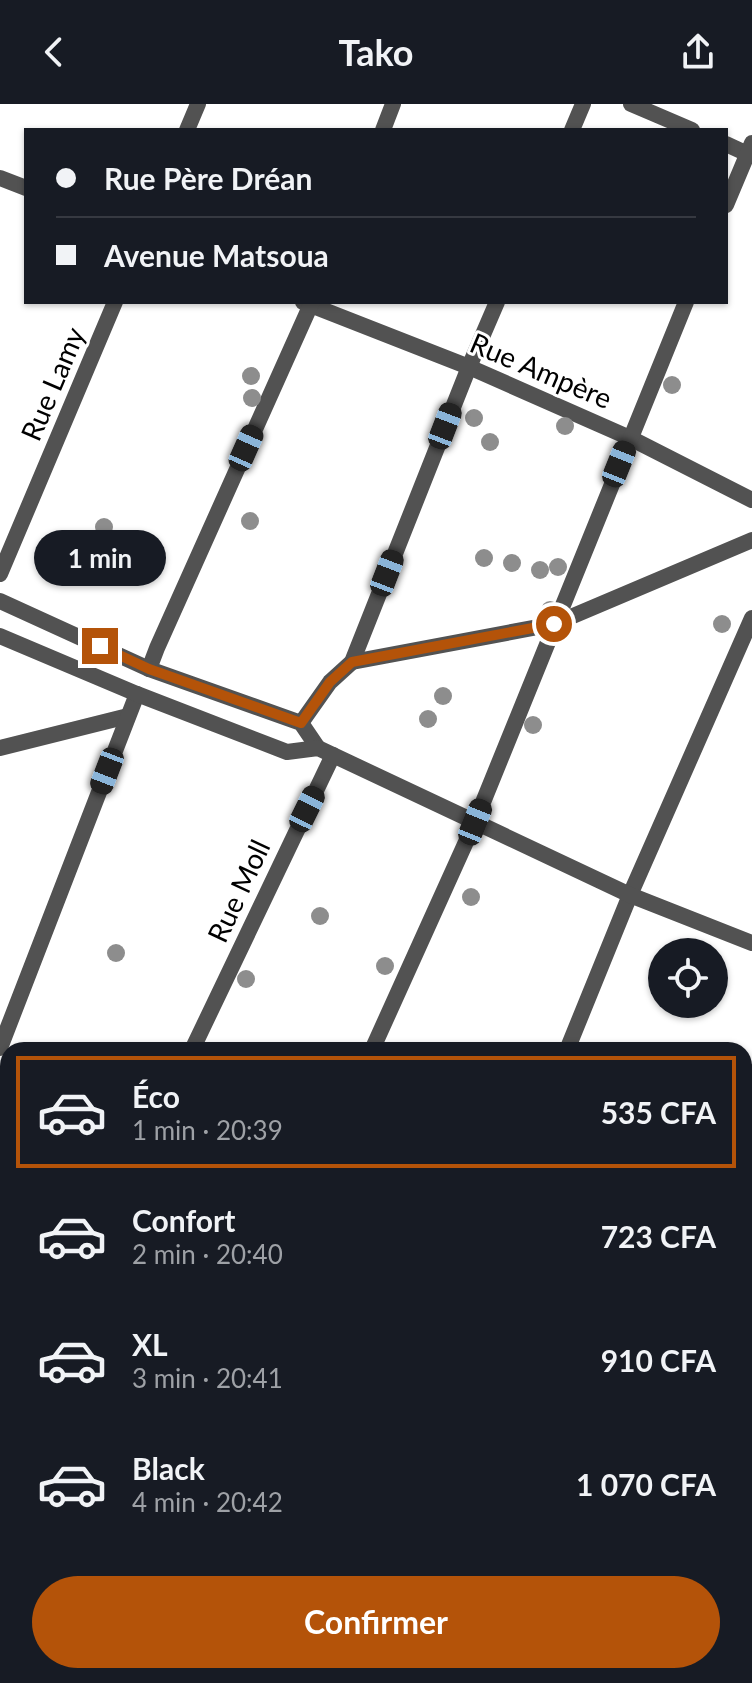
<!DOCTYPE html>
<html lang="fr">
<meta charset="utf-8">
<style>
:root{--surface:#171b24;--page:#242831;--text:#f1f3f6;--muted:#9ea1a6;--line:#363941;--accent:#b45309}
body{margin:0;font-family:Lato,sans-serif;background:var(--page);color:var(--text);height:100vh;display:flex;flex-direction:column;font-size:30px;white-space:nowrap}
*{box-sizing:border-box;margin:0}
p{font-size:26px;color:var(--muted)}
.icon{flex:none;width:44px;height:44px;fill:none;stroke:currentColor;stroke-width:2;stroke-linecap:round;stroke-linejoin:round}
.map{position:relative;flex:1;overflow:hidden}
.sheet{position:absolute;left:0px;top:938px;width:752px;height:642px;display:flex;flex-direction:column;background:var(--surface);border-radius:24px 24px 0 0;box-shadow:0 2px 6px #0004}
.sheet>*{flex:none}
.guide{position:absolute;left:24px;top:24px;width:704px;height:176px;border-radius:0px;box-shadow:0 2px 6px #0004;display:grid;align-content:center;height:176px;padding:0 32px;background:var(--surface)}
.controls{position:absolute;left:648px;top:834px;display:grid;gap:16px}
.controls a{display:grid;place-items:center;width:80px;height:80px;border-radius:50%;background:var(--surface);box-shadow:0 2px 6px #0004;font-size:40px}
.end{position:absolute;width:36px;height:36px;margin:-18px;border:10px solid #b45309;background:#fff;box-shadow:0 0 0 4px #fff}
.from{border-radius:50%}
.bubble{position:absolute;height:56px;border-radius:28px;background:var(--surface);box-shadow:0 2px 6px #0004;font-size:26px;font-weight:700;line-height:56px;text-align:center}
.car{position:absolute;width:24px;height:48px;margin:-24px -12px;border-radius:10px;box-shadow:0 0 6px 2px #0007;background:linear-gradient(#222 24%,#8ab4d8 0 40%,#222 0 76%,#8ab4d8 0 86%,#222 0)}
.guide b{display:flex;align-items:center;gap:28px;height:76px;font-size:30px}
.guide b+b{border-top:2px solid var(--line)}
.guide i{width:20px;height:20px;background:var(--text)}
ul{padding:14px 0 0;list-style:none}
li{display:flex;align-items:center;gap:24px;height:112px;margin:0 16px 12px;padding:0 16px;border:4px solid transparent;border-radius:0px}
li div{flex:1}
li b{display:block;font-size:30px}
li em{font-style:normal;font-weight:700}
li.selected{border-color:var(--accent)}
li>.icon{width:72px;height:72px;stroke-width:1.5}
.cta{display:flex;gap:16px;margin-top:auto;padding:16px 32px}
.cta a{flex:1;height:92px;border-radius:48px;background:var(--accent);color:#fff;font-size:32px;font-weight:700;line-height:92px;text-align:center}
header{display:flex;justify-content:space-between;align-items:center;height:104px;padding:0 32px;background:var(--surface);font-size:36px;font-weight:700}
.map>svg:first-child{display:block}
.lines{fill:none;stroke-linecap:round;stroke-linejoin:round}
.minor{stroke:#525252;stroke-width:16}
.tertiary{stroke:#525252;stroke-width:16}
.tree{fill:#8d8d8d}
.route{stroke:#b45309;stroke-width:10}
.labels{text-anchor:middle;stroke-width:6;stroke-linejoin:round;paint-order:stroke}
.street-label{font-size:28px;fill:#000;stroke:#fff}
</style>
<header><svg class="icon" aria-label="back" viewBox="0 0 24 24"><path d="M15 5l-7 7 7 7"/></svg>Tako<svg class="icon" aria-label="share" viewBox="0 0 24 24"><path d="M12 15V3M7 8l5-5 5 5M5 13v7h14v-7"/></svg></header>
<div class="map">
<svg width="752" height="1579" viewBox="0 0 752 1579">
<rect width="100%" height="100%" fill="#fff"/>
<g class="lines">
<!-- minor -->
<g class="minor">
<polyline points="631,0 692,26"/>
<polyline points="187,26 198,0"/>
<polyline points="383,26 393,0"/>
<polyline points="572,26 583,0"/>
<polyline points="726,40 752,52"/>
<polyline points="0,74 26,84"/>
<polyline points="726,101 752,39"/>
<polyline points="303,198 469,263 630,334 752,396"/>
<polyline points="0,470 115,198"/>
<polyline points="352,558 554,520 752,436"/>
<polyline points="149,565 157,544 312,198"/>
<polyline points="301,619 330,578 352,558 469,263 497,198"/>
<polyline points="0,644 128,612"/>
<polyline points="0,944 137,590"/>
<polyline points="192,946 333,651"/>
<polyline points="372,946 475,718 686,198"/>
<polyline points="567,946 630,791 752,514"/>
<polyline points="744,988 752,968"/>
<polyline points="744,1242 752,1245"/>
<polyline points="0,1381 8,1363"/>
<polyline points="0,1422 8,1425"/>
<polyline points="744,1425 752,1404"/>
<polyline points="416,1572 436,1579"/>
<polyline points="94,1579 98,1572"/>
<polyline points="302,1579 305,1572"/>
<polyline points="495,1579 498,1572"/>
<polyline points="685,1579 688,1572"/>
</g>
<!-- tertiary -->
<g class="tertiary">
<polyline points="0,497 149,565 301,619 318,644"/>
<polyline points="0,532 137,590 287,648 318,644 630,791 752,839"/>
</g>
</g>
<!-- trees -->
<g class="tree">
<circle cx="251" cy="272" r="9"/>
<circle cx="672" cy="281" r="9"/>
<circle cx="252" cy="294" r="9"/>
<circle cx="474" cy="314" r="9"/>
<circle cx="565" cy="322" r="9"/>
<circle cx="490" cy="338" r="9"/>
<circle cx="250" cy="417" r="9"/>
<circle cx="104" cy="423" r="9"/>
<circle cx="83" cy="452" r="9"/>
<circle cx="484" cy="454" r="9"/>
<circle cx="512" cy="459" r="9"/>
<circle cx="558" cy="463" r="9"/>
<circle cx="540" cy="466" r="9"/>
<circle cx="550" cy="506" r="9"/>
<circle cx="722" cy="520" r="9"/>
<circle cx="443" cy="592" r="9"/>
<circle cx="428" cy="615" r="9"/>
<circle cx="533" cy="621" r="9"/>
<circle cx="471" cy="793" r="9"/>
<circle cx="320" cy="812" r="9"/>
<circle cx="116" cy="849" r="9"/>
<circle cx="385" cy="862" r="9"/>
<circle cx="246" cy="875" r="9"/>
</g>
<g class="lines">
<!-- route -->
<polyline class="route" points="100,542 149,565 301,619 330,578 352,558 554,520"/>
</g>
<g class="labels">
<!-- street labels -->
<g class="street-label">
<text transform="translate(541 267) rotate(23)" y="10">Rue Ampère</text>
<text transform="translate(53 280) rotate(-67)" y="10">Rue Lamy</text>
<text transform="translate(239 787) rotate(-65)" y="10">Rue Moll</text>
</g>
</g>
</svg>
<div class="controls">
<a><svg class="icon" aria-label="locate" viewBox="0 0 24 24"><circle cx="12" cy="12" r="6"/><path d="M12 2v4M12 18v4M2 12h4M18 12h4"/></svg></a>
</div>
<i class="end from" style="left:554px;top:520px"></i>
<i class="end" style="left:100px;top:542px"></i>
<div class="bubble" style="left:34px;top:426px;width:132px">1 min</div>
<i class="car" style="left:445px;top:322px;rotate:21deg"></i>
<i class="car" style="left:246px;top:344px;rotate:24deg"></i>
<i class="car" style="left:619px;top:360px;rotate:22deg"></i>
<i class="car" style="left:387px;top:469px;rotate:21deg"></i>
<i class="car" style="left:107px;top:667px;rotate:201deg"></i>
<i class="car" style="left:307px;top:705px;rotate:26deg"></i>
<i class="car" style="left:475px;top:718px;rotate:22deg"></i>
<div class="guide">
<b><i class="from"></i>Rue Père Dréan</b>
<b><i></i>Avenue Matsoua</b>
</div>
<section class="sheet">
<ul>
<li class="selected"><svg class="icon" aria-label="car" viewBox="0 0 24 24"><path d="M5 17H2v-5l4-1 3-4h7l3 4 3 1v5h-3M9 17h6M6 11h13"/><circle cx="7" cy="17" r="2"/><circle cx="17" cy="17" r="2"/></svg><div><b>Éco</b><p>1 min · 20:39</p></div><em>535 CFA</em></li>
<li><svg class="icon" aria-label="car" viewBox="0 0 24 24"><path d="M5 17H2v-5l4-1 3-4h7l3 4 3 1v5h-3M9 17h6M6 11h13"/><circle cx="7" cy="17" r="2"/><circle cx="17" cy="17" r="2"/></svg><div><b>Confort</b><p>2 min · 20:40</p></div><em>723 CFA</em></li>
<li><svg class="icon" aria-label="car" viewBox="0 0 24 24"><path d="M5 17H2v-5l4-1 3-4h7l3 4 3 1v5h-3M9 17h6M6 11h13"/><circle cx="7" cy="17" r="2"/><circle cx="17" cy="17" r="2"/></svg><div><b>XL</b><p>3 min · 20:41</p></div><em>910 CFA</em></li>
<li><svg class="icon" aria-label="car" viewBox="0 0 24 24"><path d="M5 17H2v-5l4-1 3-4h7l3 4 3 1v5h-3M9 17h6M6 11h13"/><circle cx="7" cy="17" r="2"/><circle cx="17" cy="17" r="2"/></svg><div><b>Black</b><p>4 min · 20:42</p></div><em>1 070 CFA</em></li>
</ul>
<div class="cta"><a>Confirmer</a></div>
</section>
</div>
